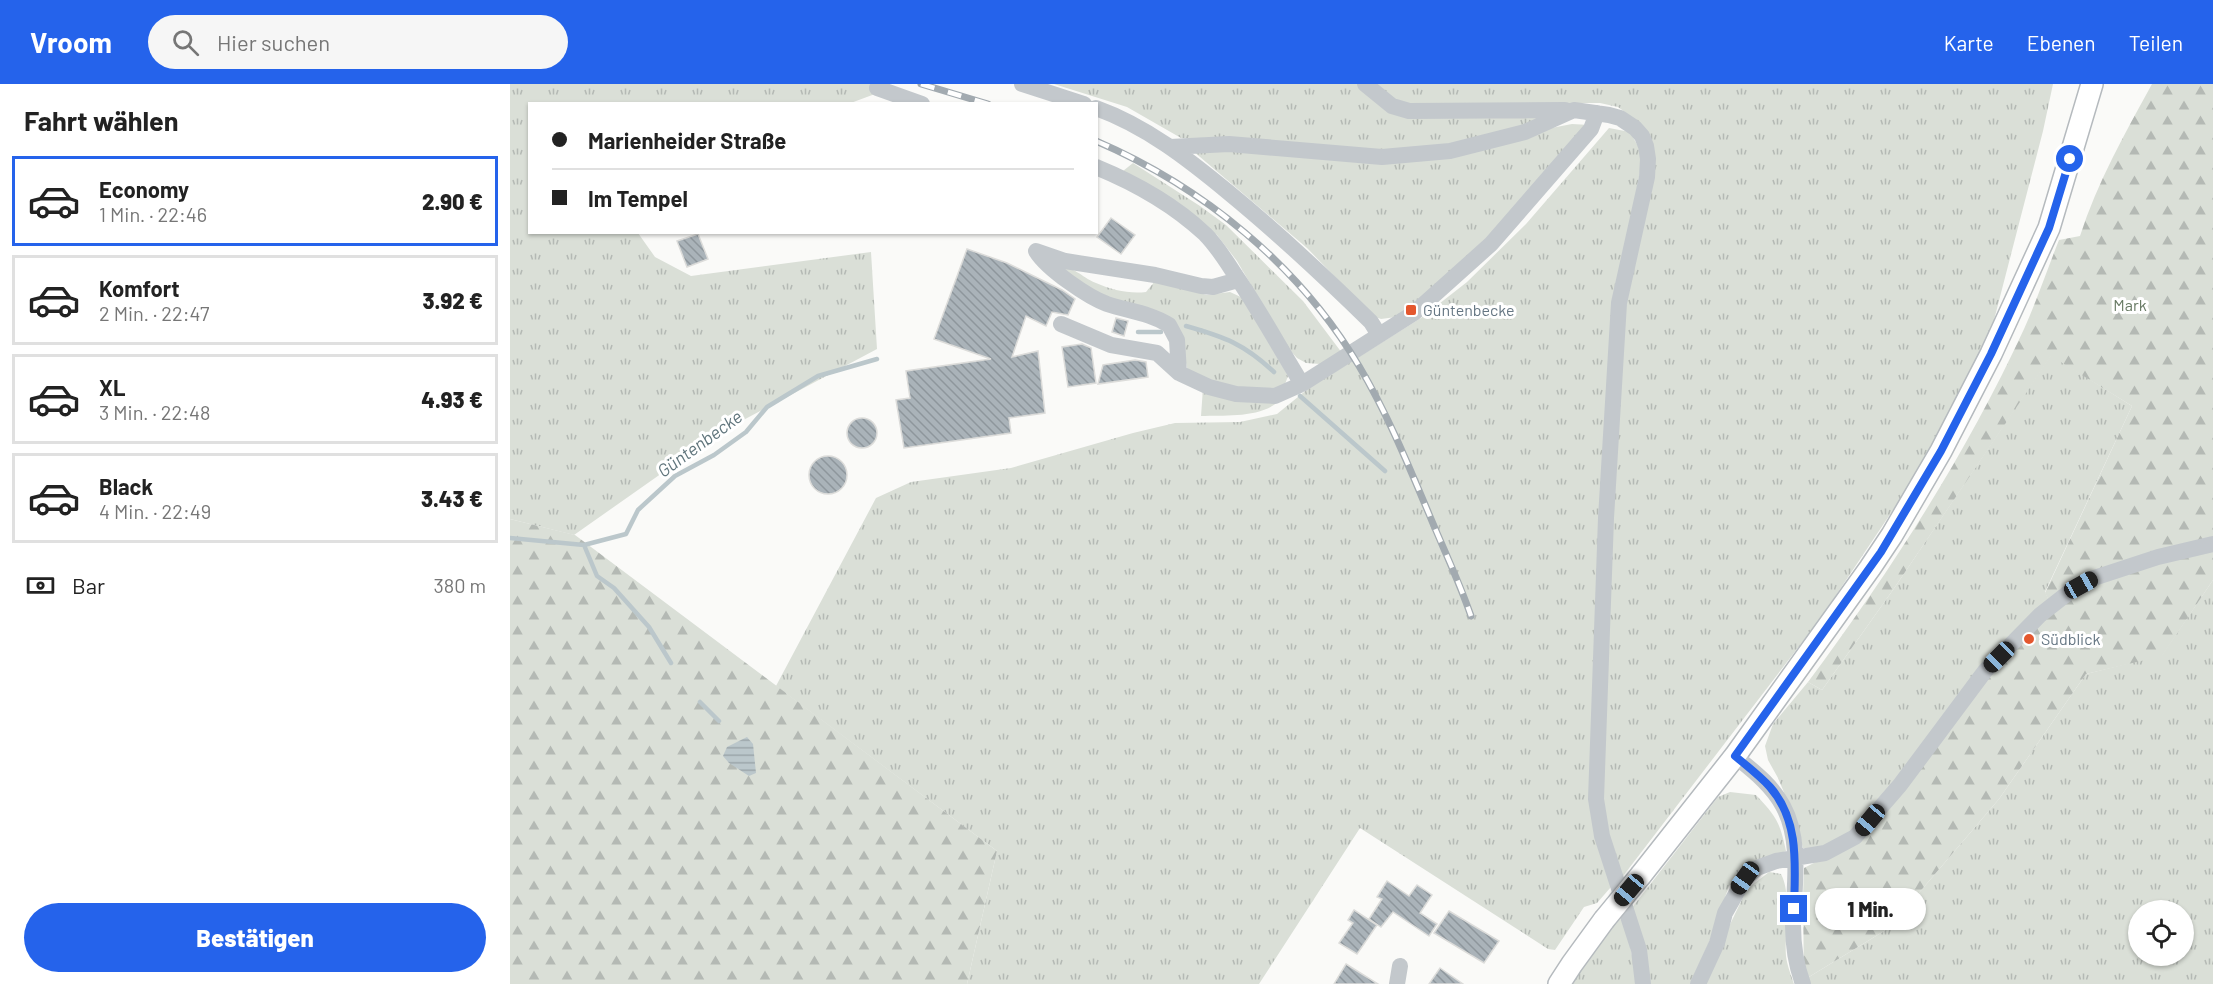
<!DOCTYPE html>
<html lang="de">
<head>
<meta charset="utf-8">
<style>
	:root { --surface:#fff; --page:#f6f6f6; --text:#222; --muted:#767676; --line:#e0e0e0; --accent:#2563eb }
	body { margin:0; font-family:Barlow,sans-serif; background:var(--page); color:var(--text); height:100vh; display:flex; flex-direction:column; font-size:22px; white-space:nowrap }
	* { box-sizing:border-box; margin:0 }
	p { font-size:20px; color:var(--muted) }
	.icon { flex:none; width:33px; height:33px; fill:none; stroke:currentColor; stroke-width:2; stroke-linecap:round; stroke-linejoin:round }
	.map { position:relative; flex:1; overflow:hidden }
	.details { display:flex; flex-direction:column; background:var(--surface); width:510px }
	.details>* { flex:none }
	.banner { position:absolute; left:18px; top:18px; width:570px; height:132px; border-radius:0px; box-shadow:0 2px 4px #0004; display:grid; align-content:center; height:132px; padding:0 24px; background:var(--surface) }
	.buttons { position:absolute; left:1618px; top:816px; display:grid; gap:12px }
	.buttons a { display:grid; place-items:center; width:66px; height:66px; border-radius:50%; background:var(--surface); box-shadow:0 2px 4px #0004; font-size:30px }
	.end { position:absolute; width:27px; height:27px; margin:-14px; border:8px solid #2563eb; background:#fff; box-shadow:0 0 0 3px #fff }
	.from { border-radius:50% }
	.bubble { position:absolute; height:42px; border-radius:21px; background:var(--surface); box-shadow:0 2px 4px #0004; font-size:20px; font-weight:800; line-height:42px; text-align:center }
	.car { position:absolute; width:18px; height:36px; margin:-18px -9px; border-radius:8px; box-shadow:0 0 4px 2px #0007; background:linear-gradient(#222 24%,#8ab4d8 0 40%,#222 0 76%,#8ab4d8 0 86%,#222 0) }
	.banner b { display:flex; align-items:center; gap:21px; height:57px; font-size:22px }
	.banner b+b { border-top:2px solid var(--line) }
	.banner i { width:15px; height:15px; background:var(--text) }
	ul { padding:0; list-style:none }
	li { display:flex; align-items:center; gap:18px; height:90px; margin:0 12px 9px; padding:0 12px; border:3px solid var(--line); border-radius:0px }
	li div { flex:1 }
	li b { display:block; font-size:22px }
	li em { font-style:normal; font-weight:800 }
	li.current { border-color:var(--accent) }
	li>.icon { width:54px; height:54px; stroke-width:1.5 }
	h2 { padding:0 24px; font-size:27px; line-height:72px }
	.pay { display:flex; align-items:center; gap:15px; height:66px; padding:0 24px; font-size:22px }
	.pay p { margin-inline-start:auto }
	.primary-button { display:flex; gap:12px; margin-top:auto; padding:12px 24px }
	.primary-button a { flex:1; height:69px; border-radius:36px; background:var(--accent); color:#fff; font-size:24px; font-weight:800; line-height:69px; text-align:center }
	header { display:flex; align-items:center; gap:36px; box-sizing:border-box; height:84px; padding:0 30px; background:var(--accent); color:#fff }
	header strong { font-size:28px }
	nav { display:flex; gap:33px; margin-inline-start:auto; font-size:21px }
	.search { width:420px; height:54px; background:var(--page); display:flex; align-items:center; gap:15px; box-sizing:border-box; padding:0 21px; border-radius:33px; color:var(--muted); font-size:22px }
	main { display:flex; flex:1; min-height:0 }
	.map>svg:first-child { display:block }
	.grass { fill:url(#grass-tufts); fill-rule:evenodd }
	.forest { fill:url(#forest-firs) }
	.water { fill:url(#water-rules) }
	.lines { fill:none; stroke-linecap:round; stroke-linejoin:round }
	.stream { stroke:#bbc7cb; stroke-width:4.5 }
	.building { fill:url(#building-back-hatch); stroke:#dcdcda; stroke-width:1.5 }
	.major-casing { stroke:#b5babe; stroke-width:24 }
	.minor { stroke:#c3c8cc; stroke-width:16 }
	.major { stroke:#fff; stroke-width:21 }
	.rail-casing { stroke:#a2aab0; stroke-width:7 }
	.rail { stroke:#fff; stroke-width:4.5; stroke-dasharray:14; stroke-linecap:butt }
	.major-bridge-casing { stroke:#b5babe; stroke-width:24; stroke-linecap:butt }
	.major-bridge { stroke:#fff; stroke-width:21 }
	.route { stroke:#2563eb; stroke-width:8 }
	.poi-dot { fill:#e4572e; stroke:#fff; stroke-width:2 }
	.labels { text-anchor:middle; stroke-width:6; stroke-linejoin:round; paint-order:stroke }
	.park-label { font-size:16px; fill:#687a64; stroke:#fff }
	.poi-label { font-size:16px; fill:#657683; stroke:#fff; text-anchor:start }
	.water-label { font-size:18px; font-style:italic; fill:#60757c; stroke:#fff }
</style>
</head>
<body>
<header>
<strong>Vroom</strong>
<div class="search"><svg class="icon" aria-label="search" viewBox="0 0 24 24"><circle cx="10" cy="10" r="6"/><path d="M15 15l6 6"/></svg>Hier suchen</div>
<nav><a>Karte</a><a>Ebenen</a><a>Teilen</a></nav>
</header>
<main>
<section class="details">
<h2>Fahrt wählen</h2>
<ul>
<li class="current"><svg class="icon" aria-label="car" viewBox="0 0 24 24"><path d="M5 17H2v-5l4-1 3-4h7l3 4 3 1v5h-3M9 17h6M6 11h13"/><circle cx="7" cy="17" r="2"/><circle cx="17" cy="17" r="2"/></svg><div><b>Economy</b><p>1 Min. · 22:46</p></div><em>2.90 €</em></li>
<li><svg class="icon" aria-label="car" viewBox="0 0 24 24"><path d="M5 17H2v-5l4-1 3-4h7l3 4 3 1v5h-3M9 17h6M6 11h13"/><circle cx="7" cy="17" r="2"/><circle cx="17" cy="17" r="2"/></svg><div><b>Komfort</b><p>2 Min. · 22:47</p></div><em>3.92 €</em></li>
<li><svg class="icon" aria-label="car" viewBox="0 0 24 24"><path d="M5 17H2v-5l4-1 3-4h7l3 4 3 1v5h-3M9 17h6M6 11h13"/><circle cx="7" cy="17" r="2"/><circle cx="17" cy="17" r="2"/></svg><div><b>XL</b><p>3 Min. · 22:48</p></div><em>4.93 €</em></li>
<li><svg class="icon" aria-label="car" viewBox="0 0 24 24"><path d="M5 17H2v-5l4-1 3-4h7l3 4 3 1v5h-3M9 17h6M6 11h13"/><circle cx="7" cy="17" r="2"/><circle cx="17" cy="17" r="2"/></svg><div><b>Black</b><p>4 Min. · 22:49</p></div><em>3.43 €</em></li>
</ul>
<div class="pay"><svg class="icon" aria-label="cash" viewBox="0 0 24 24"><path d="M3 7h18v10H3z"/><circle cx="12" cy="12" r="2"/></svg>Bar<p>380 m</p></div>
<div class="primary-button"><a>Bestätigen</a></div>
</section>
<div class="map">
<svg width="1703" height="900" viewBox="0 0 1703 900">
	<defs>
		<pattern id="grass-tufts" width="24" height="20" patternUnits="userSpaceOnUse" patternTransform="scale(1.5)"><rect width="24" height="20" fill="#dadfd7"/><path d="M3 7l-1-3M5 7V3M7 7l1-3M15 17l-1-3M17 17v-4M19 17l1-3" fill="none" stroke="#b4b9b4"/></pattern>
		<pattern id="forest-firs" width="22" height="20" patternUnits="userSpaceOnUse" patternTransform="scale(1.5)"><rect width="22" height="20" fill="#dadfd7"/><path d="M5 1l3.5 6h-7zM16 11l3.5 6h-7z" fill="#b4b9b4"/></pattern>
		<pattern id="water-rules" width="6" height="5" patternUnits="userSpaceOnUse" patternTransform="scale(1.5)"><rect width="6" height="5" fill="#bbc7cb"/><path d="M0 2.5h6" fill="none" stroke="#9ca6aa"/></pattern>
		<pattern id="building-back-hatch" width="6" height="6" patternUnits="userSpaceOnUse" patternTransform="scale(1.5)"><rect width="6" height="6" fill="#aab3b9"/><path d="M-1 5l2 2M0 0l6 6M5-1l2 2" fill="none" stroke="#8e969c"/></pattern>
	</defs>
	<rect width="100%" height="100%" fill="#fafaf8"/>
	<path class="grass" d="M0,0h360l5,10 -27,10h-318v128l108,1 17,24 36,19 180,-24 6,97 -158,84 -145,102 -64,-16z
		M544,0h306l31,25 161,8 -102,29 -67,7 -202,-15 -54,-31z
		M862,0h681l-10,47 -49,189 -33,78 -56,94 -85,127 -200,261 -19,-80 21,-495 23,-105 -8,-79 -19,-14 -18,-4h-206z
		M1062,40l18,1 -77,88 -60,59 -57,45 -15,2 -8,-3 -66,-68 -114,-97 36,-3 154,12z
		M1099,44l21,4 13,23 -27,146 -24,496 19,90 -14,16 -13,4 -29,43 -7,-1 -188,-121 -101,156h-292l30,-133 -221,-165 100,-188 35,-16 100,-14 122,-35 42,-10 65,-1 37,-8 32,-26 112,-70 46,-36 59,-58z
		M623,79l67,43 26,19 77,76 39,52 -22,11 -14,-1 -9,-5 -9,-10 -51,-87 -20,-26 -94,-64z
		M547,183c20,0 22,9 39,16 16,7 33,11 50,9l9,-11 52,14 23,-3 13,6 45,78 -4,11c-33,12 -65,-4 -96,-15l-7,-32 -75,-42z
		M1541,271l81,51 -87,186 6,12 -198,231 -29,15 -21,-2 -7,-27 -18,-43 -10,-18 -3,-14 8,-22 35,-42 14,8 73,-103z
		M693,304l75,14c-19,16 -53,13 -77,14z
		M1703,496v404h-405l-4,-4 85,-52 110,-129 87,-125 76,-19zM1629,826h45v46h-45z
		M1220,708l26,3c20,21 24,27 30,56l-36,15 -21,20 -19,54 -20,44h-42l-17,-75 87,-112z
		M1259,788l12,2c11,21 3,58 5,82 1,9 5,19 8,28h-88l16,-43 25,-52z
		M1114,834l14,66h-69l47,-63z"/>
	<path class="forest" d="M1642,0h61v496l-51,76 -76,18 -87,125 -110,129 -85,52 -1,-83 1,-29 53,-27 131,-166 63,-71 -6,-11 87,-187 -81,-50 -156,231 -73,103 -14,-8c82,-110 158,-227 216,-353 13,-29 23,-59 35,-89l21,-4c17,-53 45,-103 72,-152z
		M0,435l65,16 422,316 -30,133h-457z"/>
	<path class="water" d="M237,653l6,7 3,29 -7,3 -20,-13 -6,-7 4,-9z"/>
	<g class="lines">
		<path class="stream" d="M676,242c39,11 58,18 88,46
			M628,248h23
			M790,312l85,75
			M0,454l74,7 42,-11 12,-24 37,-34 39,-21 32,-23 21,-25 51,-31 59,-17
			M74,461l13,31 17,12 35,39 22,36
			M190,618l19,19"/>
	</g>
	<path class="building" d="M601,134l24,17 -14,19 -24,-17z
		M188,150l10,25 -21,8 -10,-26z
		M457,165l40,14 55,27 13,9 -7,16 -16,-3 -6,14 -20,-10 -14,41 26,-6 7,62 -36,5 2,15 -107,15 -8,-48 14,-2 -4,-27 85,-12 -57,-20z
		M606,234l12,3 -4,15 -12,-4z
		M572,260l9,4 5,35 -28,4 -6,-40z
		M625,276l11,2 2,15 -50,7 5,-19z
		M337 349a15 15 0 1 1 30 0a15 15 0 1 1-30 0Z
		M299 391a19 19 0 1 1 38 0a19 19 0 1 1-38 0Z
		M877,797l22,15 8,-11 15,10 -12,18 17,11 -8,12 -36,-24 -12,15 -12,-8 13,-20 -5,-2z
		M844,826l23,15 -20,29 -18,-11 14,-20 -5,-3z
		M939,827l50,30 -15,22 -50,-30z
		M836,880l32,20h-44z
		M930,884l23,16h-34z"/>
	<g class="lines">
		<g class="major-casing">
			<path id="major" d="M1131,791l94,-119 135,-188 22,-33 49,-84 50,-97 58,-126 43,-144
				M1049,900l13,-20 32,-44"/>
		</g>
		<path class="minor" d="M512,0l62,20
			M855,0l27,22 17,5 156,-1
			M367,4l45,16
			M586,24c50,18 92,51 132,84 50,41 97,85 143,130l8,13
			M660,63l59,-3 153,13 68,-6 75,-19 49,-22 35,5 11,3 15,10 7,8 4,10 2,13 -1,18 -28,126 -13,215 -10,281 6,37 37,114 4,34
			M586,83c39,16 78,38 109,67 14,14 24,32 35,48 22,33 41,68 62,102
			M551,240l50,21 46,8 22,20 30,14 27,7 39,2 27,-12 112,-71 77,-69 100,-115 6,-16
			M669,289l-2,-33 -8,-15c-19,-12 -41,-14 -62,-21 -19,-7 -60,-35 -71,-53l29,10 90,14 46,11 12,1 25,-7
			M1225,672c17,14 37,29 48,50 19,35 11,80 10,119 0,20 3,40 10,59
			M887,900l3,-18
			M1188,900l19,-41 8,-30 20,-35 12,-10 19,-7 49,-8 30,-16 45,-52 85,-114 55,-56 28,-22 26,-15 64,-21 55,-13"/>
		<use href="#major" class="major"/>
		<g class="rail-casing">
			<path id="rail" d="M411,0l67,20
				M586,57c107,46 203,124 263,225 28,47 49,98 70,148 14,34 30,67 42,102"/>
		</g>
		<use href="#rail" class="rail"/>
		<g class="major-bridge-casing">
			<path id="major-bridge" d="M1094,836l37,-45"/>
		</g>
		<use href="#major-bridge" class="major-bridge"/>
	</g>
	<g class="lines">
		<path class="route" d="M1284,825c1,-42 6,-88 -24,-122 -10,-11 -23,-21 -35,-31l146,-204 60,-101 50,-97 58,-126 21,-69"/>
	</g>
	<g class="poi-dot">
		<rect x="895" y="220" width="12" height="12" rx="3"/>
		<circle cx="1519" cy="555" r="6"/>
	</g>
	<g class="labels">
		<g class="park-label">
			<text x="1620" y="227">Mark</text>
		</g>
		<g class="poi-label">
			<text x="913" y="232">Güntenbecke</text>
			<text x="1531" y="561">Südblick</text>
		</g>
		<g class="water-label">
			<text transform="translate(190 360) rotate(-36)" y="6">Güntenbecke</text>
		</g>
	</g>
</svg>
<div class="buttons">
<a><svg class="icon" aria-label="locate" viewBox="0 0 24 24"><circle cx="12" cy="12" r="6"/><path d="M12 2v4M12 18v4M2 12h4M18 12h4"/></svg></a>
</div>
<i class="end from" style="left:1560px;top:75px"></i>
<i class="end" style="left:1284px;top:825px"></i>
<div class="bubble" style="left:1305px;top:804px;width:111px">1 Min.</div>
<i class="car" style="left:1571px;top:501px;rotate:61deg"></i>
<i class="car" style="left:1489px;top:573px;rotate:225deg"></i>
<i class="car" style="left:1360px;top:736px;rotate:220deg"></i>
<i class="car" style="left:1235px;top:794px;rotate:215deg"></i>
<i class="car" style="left:1119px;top:806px;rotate:220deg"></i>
<div class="banner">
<b><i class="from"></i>Marienheider Straße</b>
<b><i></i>Im Tempel</b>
</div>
</div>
</main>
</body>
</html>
